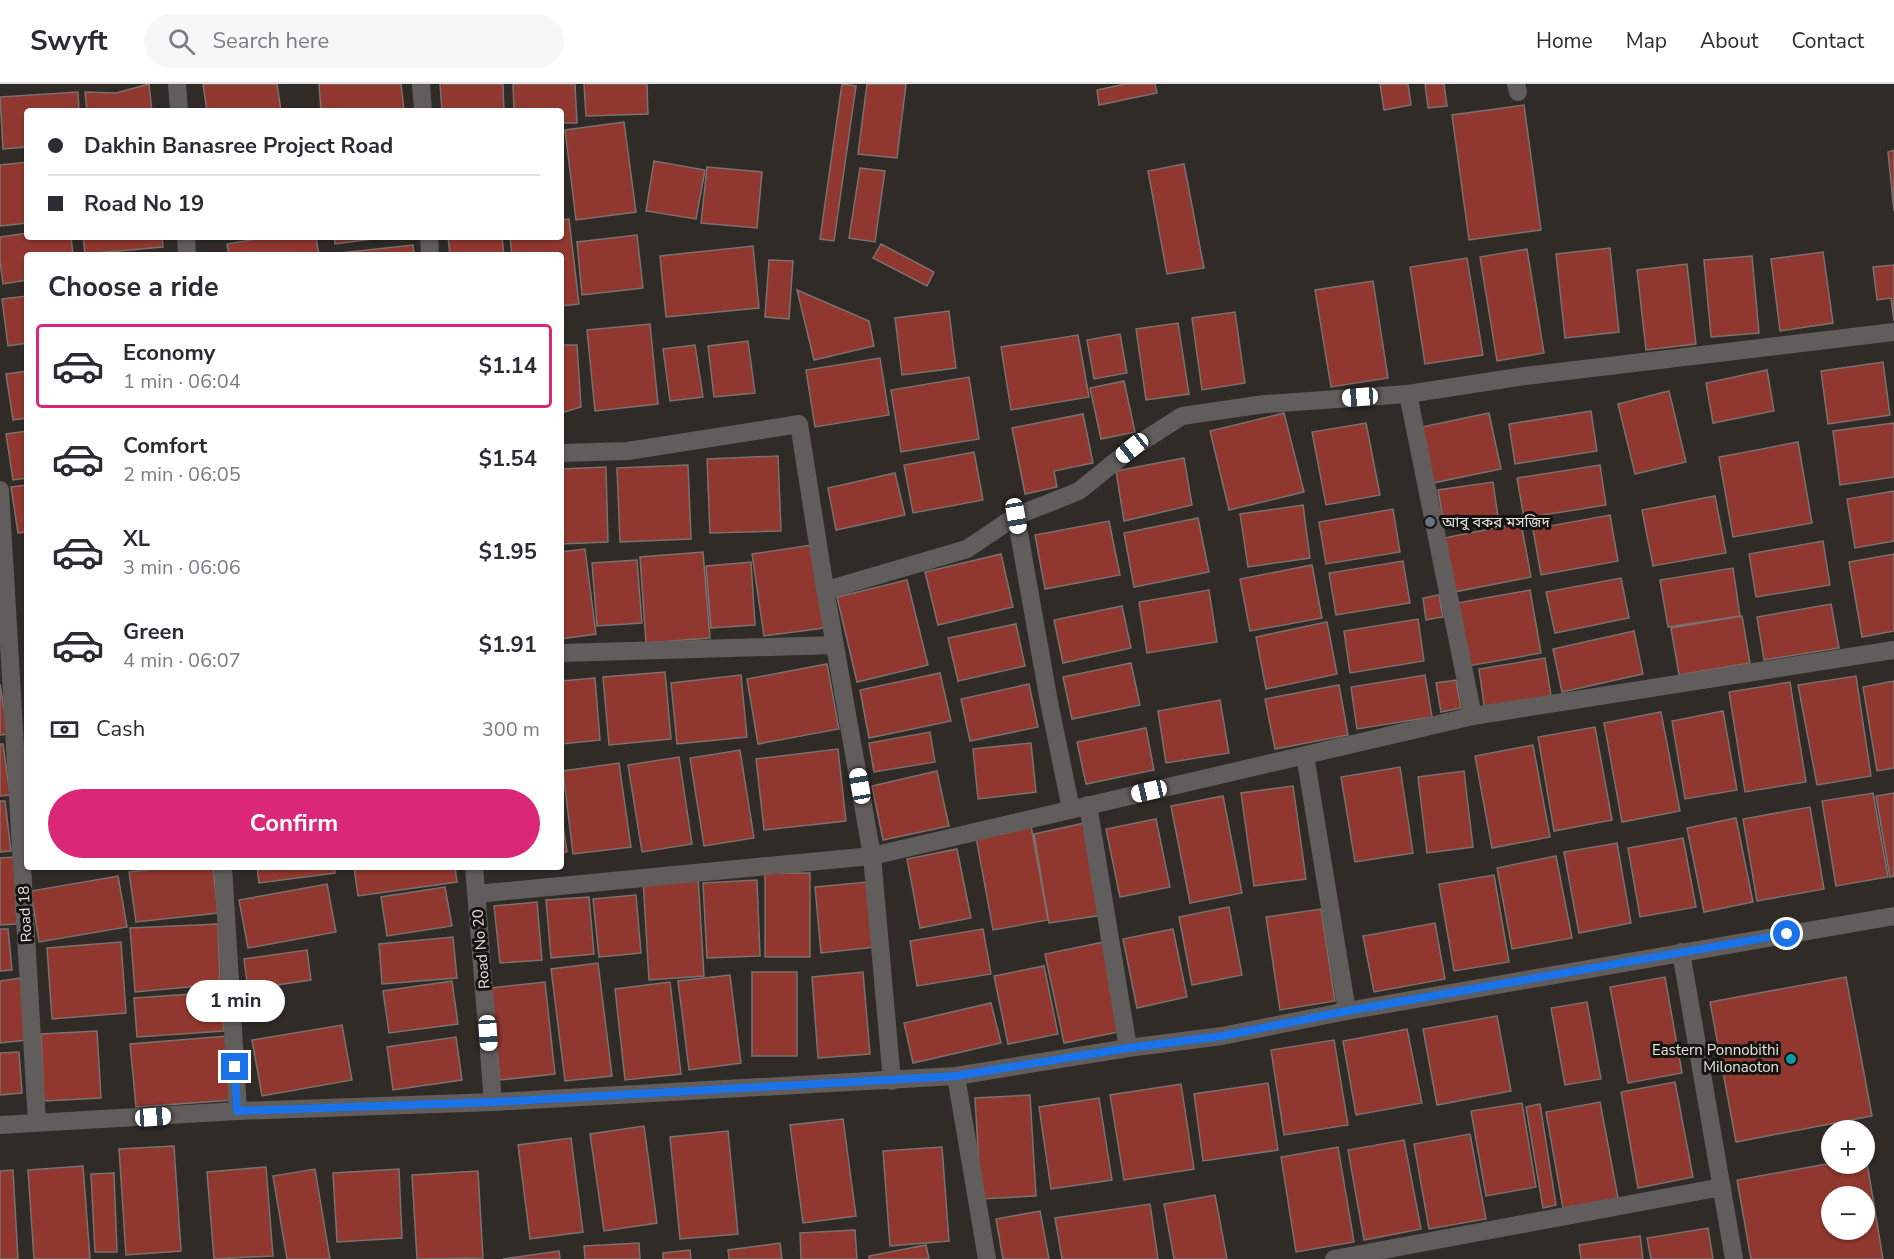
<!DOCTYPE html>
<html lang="en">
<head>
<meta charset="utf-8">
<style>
	:root { --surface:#fff; --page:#f7f7f7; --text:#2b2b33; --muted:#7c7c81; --line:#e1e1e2; --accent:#db2777 }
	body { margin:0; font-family:"Nunito Sans","Noto Sans Bengali",sans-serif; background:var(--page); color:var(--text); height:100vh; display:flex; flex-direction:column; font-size:22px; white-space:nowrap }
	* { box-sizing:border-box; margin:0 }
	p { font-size:20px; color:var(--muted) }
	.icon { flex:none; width:33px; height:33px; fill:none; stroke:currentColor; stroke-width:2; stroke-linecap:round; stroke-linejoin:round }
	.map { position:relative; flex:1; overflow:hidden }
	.drawer { position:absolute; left:24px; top:168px; width:540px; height:618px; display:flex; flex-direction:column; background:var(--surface); border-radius:6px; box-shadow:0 2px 4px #0004 }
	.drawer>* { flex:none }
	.guide { position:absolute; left:24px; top:24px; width:540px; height:132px; border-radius:6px; box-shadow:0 2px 4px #0004; display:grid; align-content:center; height:132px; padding:0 24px; background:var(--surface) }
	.fabs { position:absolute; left:1821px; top:1036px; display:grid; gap:12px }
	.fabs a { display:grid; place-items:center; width:54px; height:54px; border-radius:50%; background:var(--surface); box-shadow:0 2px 4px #0004; font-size:30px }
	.end { position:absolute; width:27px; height:27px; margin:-14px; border:8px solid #1a73e8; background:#fff; box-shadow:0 0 0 3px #fff }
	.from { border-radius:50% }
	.bubble { position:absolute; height:42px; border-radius:21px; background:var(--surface); box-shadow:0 2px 4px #0004; font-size:20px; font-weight:700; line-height:42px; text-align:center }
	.car { position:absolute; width:18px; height:36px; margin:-18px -9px; border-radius:8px; box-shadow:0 0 4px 2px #0007; background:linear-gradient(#fff 24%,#345 0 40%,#fff 0 76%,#345 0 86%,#fff 0) }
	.guide b { display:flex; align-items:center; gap:21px; height:57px; font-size:22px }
	.guide b+b { border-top:2px solid var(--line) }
	.guide i { width:15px; height:15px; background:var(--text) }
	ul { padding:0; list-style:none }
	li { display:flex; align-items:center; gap:18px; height:84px; margin:0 12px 9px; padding:0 12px; border:3px solid transparent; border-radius:6px }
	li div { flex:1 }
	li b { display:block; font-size:22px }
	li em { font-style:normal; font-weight:700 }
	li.selected { border-color:var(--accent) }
	li>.icon { width:54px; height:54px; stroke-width:1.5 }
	h2 { padding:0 24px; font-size:27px; line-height:72px }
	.pay { display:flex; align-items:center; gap:15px; height:66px; padding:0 24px; font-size:22px }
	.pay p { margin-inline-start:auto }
	.primary-button { display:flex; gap:12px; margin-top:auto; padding:12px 24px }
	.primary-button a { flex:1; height:69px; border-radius:36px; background:var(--accent); color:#fff; font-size:24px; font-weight:700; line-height:69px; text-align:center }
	header { display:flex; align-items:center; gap:36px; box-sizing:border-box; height:84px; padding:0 30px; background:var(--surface); border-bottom:2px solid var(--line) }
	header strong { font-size:28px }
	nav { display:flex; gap:33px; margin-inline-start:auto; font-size:21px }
	.search { width:420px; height:54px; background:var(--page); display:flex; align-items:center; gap:15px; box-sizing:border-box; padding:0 21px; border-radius:33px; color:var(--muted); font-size:22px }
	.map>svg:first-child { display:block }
	.building { fill:#90382f; stroke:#7a716f; stroke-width:1.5; fill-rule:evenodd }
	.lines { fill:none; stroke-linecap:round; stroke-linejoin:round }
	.minor { stroke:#615d5c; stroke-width:18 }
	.route { stroke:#1a73e8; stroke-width:8 }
	.worship-dot { fill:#6b7280; stroke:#161411; stroke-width:2 }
	.culture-dot { fill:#0f9aa8; stroke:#161411; stroke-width:2 }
	.labels { text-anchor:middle; stroke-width:6; stroke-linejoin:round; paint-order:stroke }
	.poi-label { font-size:15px; fill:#e6e2de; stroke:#161411; text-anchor:start }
	.street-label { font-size:15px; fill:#e6e2de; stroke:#161411 }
</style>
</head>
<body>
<header>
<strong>Swyft</strong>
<div class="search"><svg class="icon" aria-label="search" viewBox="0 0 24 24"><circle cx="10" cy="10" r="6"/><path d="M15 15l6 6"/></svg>Search here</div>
<nav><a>Home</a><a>Map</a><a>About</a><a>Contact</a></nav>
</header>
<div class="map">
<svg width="1894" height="1175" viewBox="0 0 1894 1175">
	<rect width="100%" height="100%" fill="#302b26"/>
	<path class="building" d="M149,0l3,27h-65l-2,-19 31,1z
		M203,0h74l4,27h-74z
		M319,0h82l3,26 -83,1z
		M440,0h63l1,27h-62z
		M513,0h62l2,39h-16v-12h-47z
		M584,0h63l1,30 -62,2z
		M842,0l14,2 -22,155 -14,-2z
		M867,0h39l-9,74 -39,-4z
		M1125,0h30l2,9 -58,12 -2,-15z
		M1380,0h28l3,21 -27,5z
		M1425,0h19l3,22 -19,2z
		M78,8l1,19h-52v36l-24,2 -3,-52z
		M1524,21l17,125 -72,10 -17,-125z
		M624,38l12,90 -60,8 -11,-90z
		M1894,66v61l-6,-59z
		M654,77l51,9 -9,49 -50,-8z
		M27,78v61l-27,3v-61z
		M1184,80l20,104 -37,6 -19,-103z
		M707,83l55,5 -5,56 -56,-5z
		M860,84l25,3 -10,71 -26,-4z
		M569,135l10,85 -18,2v-51h-49l-2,-18h51v-17z
		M27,149v4h44l2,18h-46v25l-24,4 -3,-23v-24z
		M637,151l6,53 -61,7 -5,-53z
		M83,153h79l1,10 -78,7z
		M267,153h49l3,18h-90l-2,-11z
		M334,153h54l-53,7z
		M448,153h54l2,18h-54z
		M881,160l53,28 -7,14 -54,-28z
		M413,161l1,10h-83v-1z
		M753,162l6,62 -93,9 -6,-61z
		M1610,164l9,84 -54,6 -9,-84z
		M1527,165l17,104 -47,8 -17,-104z
		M1823,168l10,71 -53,8 -9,-72z
		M1752,172l7,77 -48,4 -7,-77z
		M1467,174l16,97 -58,9 -15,-97z
		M769,176l24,1 -4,58 -24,-2z
		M1687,180l9,80 -50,6 -9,-80z
		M1894,181v56l-3,-23 -14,2 -4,-33z
		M1373,197l15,97 -57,9 -16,-97z
		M797,206l72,31 5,25 -60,14z
		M27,212v47l-19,3 -6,-47z
		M949,227l7,57 -54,7 -7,-57z
		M1235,228l10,71 -43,7 -10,-72z
		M1178,239l11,71 -43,6 -10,-71z
		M650,240l8,80 -63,7 -8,-81z
		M1120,250l7,39 -33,6 -7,-39z
		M1078,251l11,62 -78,13 -10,-63z
		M748,257l7,52 -41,4 -6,-51z
		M561,261h16l4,62 -20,6z
		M695,261l8,52 -33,4 -7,-52z
		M880,274l9,57 -74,12 -9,-57z
		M1883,278l7,53 -62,9 -7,-53z
		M1767,286l7,41 -61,12 -7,-40z
		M27,287v47l-14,2 -7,-46z
		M969,293l10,62 -78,13 -10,-62z
		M1124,297l11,51 -34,7 -11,-51z
		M1669,307l17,71 -51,12 -17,-70z
		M1591,327l6,40 -82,13 -6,-40z
		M1284,329l20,79 -75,18 -19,-79z
		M1489,329l12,56 -73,15 -11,-56z
		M1083,330l10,49 -39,8 3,16 -32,7 -13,-66z
		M1366,339l14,72 -54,10 -14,-73z
		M1894,339v54l-54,8 -7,-54z
		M27,347v47l-14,2 -7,-46z
		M1798,358l14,81 -79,14 -14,-80z
		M974,368l9,48 -70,13 -9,-48z
		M778,372l3,75 -71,2 -3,-74z
		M1184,374l8,47 -68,16 -8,-50z
		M688,381l3,74 -71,3 -3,-74z
		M1600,381l6,40 -82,13 -7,-40z
		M606,383l2,75 -47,2v-75z
		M895,389l10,42 -69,15 -8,-42z
		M1493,398l5,35 -54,8 -6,-35z
		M27,401v47l-9,1 -7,-46z
		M1894,407v50l-39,7 -8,-49z
		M1715,412l11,57 -73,13 -11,-56z
		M1303,421l7,53 -62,9 -8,-53z
		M1393,425l7,43 -74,12 -7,-42z
		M1610,431l8,46 -77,14 -8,-46z
		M1198,434l11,54 -75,15 -10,-54z
		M1109,437l11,54 -75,14 -10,-54z
		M1521,439l10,54 -77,15 -10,-54z
		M1823,457l7,44 -74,12 -7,-43z
		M812,461l12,83 -60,8 -12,-82z
		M585,465l11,85 -35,5v-87z
		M703,468l7,86 -64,5 -6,-86z
		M1001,470l12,53 -75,18 -13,-53z
		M1894,470v77l-32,6 -13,-75z
		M637,476l5,63 -45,3 -5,-63z
		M1403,477l7,42 -74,12 -7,-42z
		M751,478l4,63 -44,3 -5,-62z
		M1312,481l10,53 -72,13 -10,-52z
		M1733,484l7,48 -72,11 -8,-47z
		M1621,494l8,40 -74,15 -9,-41z
		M907,496l21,85 -71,17 -20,-85z
		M1209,506l8,52 -70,11 -8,-51z
		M1530,506l11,63 -73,13 -11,-63z
		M1439,511l4,22 -17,3 -3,-22z
		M1831,520l8,44 -75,12 -7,-43z
		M1122,522l9,42 -68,15 -9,-43z
		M1742,532l8,47 -71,12 -8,-47z
		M1418,535l6,42 -74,12 -6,-42z
		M1327,538l10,52 -71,15 -10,-52z
		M1016,540l9,42 -67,15 -10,-43z
		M1634,547l9,43 -81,18 -9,-43z
		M1545,574l7,44 -67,10 -6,-43z
		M1131,579l9,42 -68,14 -9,-42z
		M827,580l12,65 -81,15 -11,-65z
		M665,588l6,67 -62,6 -6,-68z
		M940,589l11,48 -82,17 -9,-48z
		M741,591l6,62 -70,7 -6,-61z
		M1425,591l7,42 -75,12 -6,-42z
		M1856,592l15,100 -54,9 -19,-100z
		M595,594l5,62 -39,4v-63z
		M1456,596l5,28 -20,4 -5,-29z
		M1894,597v87l-17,3 -14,-84z
		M1790,598l16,100 -61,10 -16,-100z
		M0,600l8,50 -8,1z
		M1029,600l9,43 -68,14 -9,-42z
		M1339,601l9,50 -73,14 -10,-50z
		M1220,616l9,53 -63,10 -8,-52z
		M1723,627l14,79 -52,9 -13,-78z
		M1661,628l19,99 -58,11 -18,-99z
		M1595,643l17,93 -58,11 -16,-94z
		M1146,644l8,42 -68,14 -9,-42z
		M930,648l5,30 -61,10 -5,-29z
		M1031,659l5,49 -58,7 -5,-50z
		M0,660h3l7,51 -10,1z
		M1533,661l17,92 -58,11 -17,-92z
		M838,665l8,72 -82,9 -8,-71z
		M740,666l14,88 -50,8 -14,-88z
		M679,673l13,87 -50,8 -14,-87z
		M619,679l12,84 -58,7 -10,-83z
		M1400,683l13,86 -58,9 -14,-85z
		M937,687l12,55 -66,14 -11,-54z
		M1464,687l9,76 -46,6 -9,-76z
		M1293,702l13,93 -52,7 -13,-93z
		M1873,709l15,84 -52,9 -14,-85z
		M1894,709v83l-4,1 -14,-81z
		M1223,712l19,97 -52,10 -19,-97z
		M0,717h5l6,50 -11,1z
		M1810,723l14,82 -67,12 -14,-82z
		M561,728l6,40 -6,1z
		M1736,734l17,84 -49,10 -17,-84z
		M1156,735l14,68 -50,10 -14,-68z
		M1089,738l14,93 -54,8 -15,-89z
		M1031,742l17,94 -55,10 -17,-93z
		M1683,754l13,69 -56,10 -12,-69z
		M1617,759l14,80 -52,10 -15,-81z
		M957,765l14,69 -51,10 -13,-69z
		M1556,772l16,82 -60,11 -15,-81z
		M14,773l3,67 -17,1v-67z
		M172,783h41l5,46 -82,9 -7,-50z
		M257,783h77l1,6 -76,10z
		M354,783h101l2,15 -99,14z
		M765,789h45v84h-45z
		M1494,791l15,87 -55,9 -15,-87z
		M118,792l9,51 -88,15 -8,-51z
		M698,792l6,100 -55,4 -6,-101z
		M757,796l3,76 -53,2 -4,-75z
		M868,798l7,65 -54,6 -6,-66z
		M327,800l9,48 -88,16 -9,-48z
		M445,803l7,39 -65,10 -6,-39z
		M636,811l5,58 -42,4 -6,-58z
		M589,813l5,57 -43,4 -5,-58z
		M537,818l5,58 -42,3 -6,-57z
		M1229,823l13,68 -50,10 -13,-68z
		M1321,825l14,92 -55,9 -14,-93z
		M1435,839l10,56 -71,13 -11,-56z
		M218,840l2,60 -85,8 -5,-64z
		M0,845h8l4,41 -12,1z
		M983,845l8,45 -74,12 -7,-45z
		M1173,845l14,68 -50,11 -14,-69z
		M453,853l4,41 -75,6 -3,-40z
		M121,858l5,71 -74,6 -5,-71z
		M1104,858l19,89 -59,12 -19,-89z
		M307,866l4,30 -63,9 -4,-30z
		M598,879l14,113 -47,5 -14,-112z
		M1044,882l14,68 -50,10 -14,-68z
		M752,888h45v84h-45z
		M863,888l7,82 -52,4 -6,-81z
		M730,891l11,88 -52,7 -11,-89z
		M1665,893l17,96 -54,10 -18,-96z
		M1846,893l26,139 -136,26 -26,-140z
		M20,894l7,62 -27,3v-62z
		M452,897l6,43 -69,9 -6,-42z
		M545,898l10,92 -55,6 -10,-92z
		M670,898l11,92 -56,6 -10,-91z
		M221,908l3,39 -87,6 -3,-39z
		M1587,918l14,77 -36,6 -14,-77z
		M991,919l10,40 -88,20 -9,-40z
		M1497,932l14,75 -74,14 -14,-76z
		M342,941l10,55 -90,16 -10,-56z
		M1407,945l15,74 -66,12 -13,-74z
		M97,947l4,67 -57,3 -3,-67z
		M228,952l5,64 -97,7 -6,-63z
		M456,953l6,43 -69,10 -6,-43z
		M1334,956l14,85 -64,10 -13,-85z
		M19,968l3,41 -22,2v-42z
		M1675,998l18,95 -55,11 -17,-96z
		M1268,999l10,67 -75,11 -9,-67z
		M1181,1000l13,85 -70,11 -14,-85z
		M1030,1011l6,101 -55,3 -6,-101z
		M1099,1014l13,82 -61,9 -12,-82z
		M1600,1018l18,96 -55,10 -17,-96z
		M1522,1019l14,84 -50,9 -15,-85z
		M1540,1020l16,101 -13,3 -17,-101z
		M843,1035l13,97 -53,7 -13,-98z
		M644,1042l13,97 -53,8 -14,-97z
		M728,1047l10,103 -58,5 -10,-102z
		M1470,1050l16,85 -57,10 -15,-85z
		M571,1054l12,94 -53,7 -12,-94z
		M1404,1056l17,89 -57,11 -16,-90z
		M174,1062l7,105 -55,4 -7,-106z
		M942,1063l7,94 -59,5 -7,-95z
		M1338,1063l16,95 -58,10 -15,-95z
		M1864,1073h2l17,102h-132l-14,-79 95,-17 32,1zM1832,1113h32v33h-32z
		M83,1082l7,93h-56l-6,-89z
		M266,1083l7,89 -59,3 -7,-87z
		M315,1085l15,90h-43l-14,-83z
		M399,1085l3,69 -65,4 -4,-69z
		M13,1086l5,89h-18v-88z
		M478,1087l5,87 -66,1 -5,-84z
		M114,1089l3,79h-22l-4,-78z
		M1215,1111l12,64h-53l-10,-55z
		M1150,1120l8,55h-96l-7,-41z
		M1040,1127l9,48h-46l-7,-40z
		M1708,1144l5,31h-62l-4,-21z
		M855,1146l2,29h-56l-1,-26z
		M1640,1152l3,23h-62l-2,-14z
		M639,1159l1,16h-55l-1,-13z
		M780,1159l2,16h-53l-1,-9z
		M926,1161l3,14h-60v-3z
		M690,1166l1,9h-28v-6z
		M559,1167l1,8h-57z"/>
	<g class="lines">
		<path class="minor" d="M177,0l2,27
			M421,0l2,27
			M1516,0l2,8
			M186,153l1,18
			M429,153l1,18
			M1408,310l65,322
			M561,369l67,-2 171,-27 26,165 47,267 20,225
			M0,406l37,633
			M825,505l9,-1 133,-39 49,-33
			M561,569l274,-8
			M1305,671l42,256
			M1088,721l40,243
			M1071,725l-22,-107 -33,-186 63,-25 53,-43 50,-32 83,-12 143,-10 117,-18 369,-44
			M223,783l15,244
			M474,783l19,235
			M476,810l396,-38 601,-140 421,-66
			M1681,868l53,307
			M956,992l31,183
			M0,1041l238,-14 255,-9 463,-26 172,-28 94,-12 125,-25 547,-95
			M1334,1175l388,-72"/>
	</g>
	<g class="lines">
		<path class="route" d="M235,983l2,44 256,-9 463,-26 172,-28 94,-12 125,-25 440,-77"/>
	</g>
	<circle class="worship-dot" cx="1430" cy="438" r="6"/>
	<circle class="culture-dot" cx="1791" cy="975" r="6"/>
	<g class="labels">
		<g class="poi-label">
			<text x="1442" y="443">আবু বকর মসজিদ</text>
			<text x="1779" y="971" text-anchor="end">Eastern Ponnobithi<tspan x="1779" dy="17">Milonaoton</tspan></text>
		</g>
		<g class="street-label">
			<text transform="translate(25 830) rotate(-93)" y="5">Road 18</text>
			<text transform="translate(481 865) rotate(-95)" y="5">Road No 20</text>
		</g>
	</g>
</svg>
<div class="fabs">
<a>+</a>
<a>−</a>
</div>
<i class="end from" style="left:1787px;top:850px"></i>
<i class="end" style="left:235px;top:983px"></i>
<div class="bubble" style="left:186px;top:896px;width:99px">1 min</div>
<i class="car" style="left:1360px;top:313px;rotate:266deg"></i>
<i class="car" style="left:1132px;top:364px;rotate:231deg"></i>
<i class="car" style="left:1016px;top:432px;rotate:170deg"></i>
<i class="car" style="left:860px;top:702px;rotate:350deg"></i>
<i class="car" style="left:1149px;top:707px;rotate:257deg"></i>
<i class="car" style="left:488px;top:949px;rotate:176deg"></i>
<i class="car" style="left:153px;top:1033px;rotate:86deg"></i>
<div class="guide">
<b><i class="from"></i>Dakhin Banasree Project Road</b>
<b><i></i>Road No 19</b>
</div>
<section class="drawer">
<h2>Choose a ride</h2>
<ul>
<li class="selected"><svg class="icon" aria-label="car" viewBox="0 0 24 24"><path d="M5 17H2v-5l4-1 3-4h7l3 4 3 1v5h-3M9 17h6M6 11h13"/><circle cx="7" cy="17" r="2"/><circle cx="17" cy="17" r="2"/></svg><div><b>Economy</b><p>1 min · 06:04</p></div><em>$1.14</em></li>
<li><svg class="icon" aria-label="car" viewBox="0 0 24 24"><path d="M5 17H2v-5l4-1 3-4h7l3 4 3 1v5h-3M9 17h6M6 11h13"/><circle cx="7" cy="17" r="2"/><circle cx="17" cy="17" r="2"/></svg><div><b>Comfort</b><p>2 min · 06:05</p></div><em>$1.54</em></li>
<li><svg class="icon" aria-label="car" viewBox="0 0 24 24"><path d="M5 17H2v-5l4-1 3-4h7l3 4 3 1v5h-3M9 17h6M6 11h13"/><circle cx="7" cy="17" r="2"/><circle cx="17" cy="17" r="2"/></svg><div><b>XL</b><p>3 min · 06:06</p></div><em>$1.95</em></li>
<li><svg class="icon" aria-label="car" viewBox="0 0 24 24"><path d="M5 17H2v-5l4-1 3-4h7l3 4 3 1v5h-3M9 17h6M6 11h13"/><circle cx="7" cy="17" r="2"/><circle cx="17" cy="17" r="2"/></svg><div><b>Green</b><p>4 min · 06:07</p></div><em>$1.91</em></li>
</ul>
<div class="pay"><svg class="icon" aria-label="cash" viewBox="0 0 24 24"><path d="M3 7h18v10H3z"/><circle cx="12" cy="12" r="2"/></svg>Cash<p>300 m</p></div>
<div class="primary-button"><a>Confirm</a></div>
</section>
</div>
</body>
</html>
